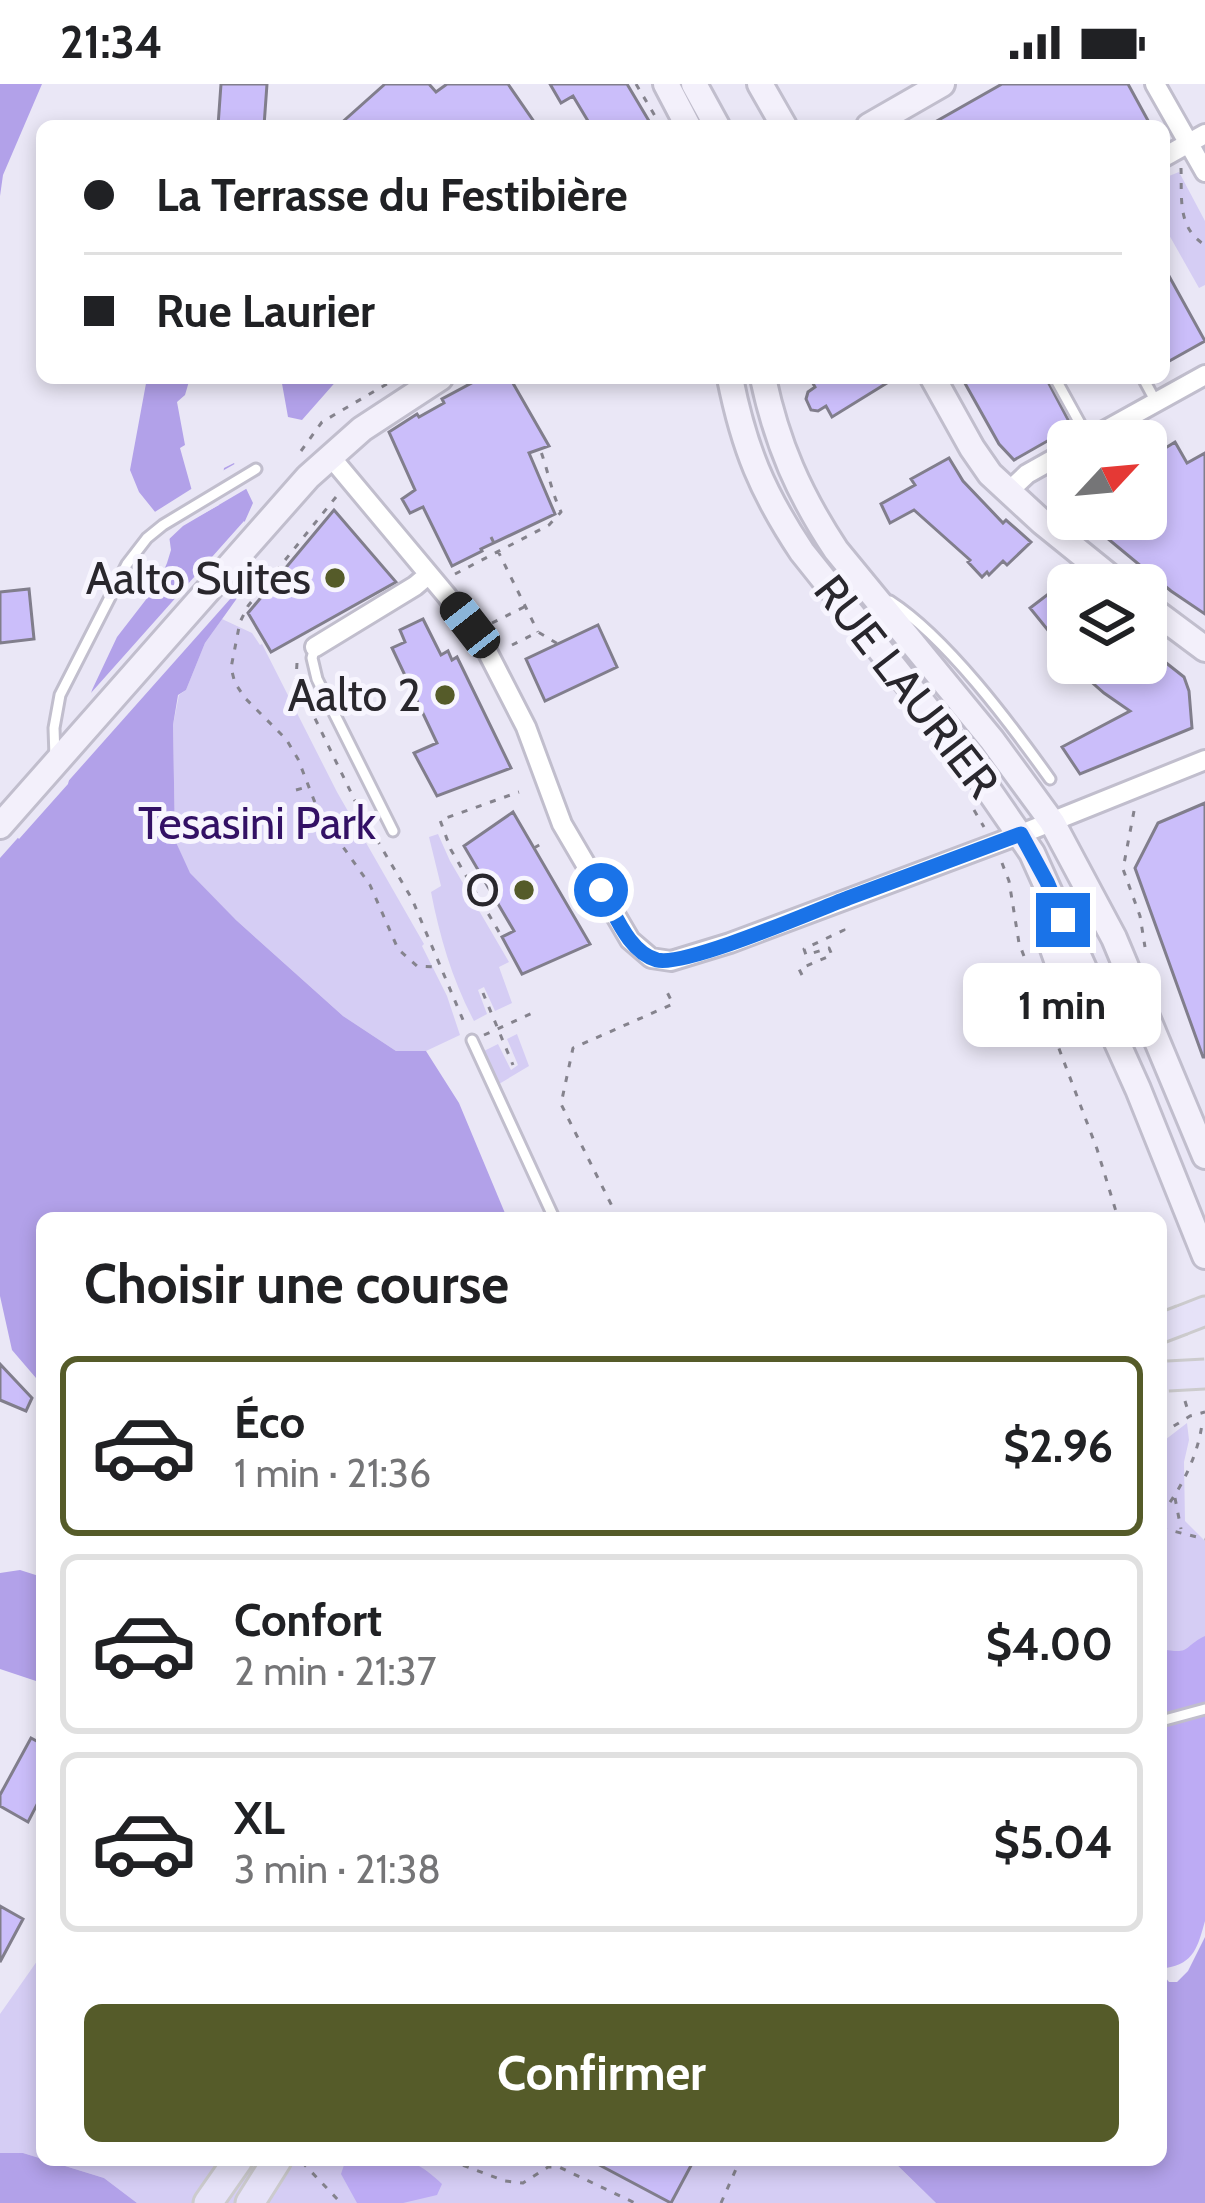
<!DOCTYPE html>
<html lang="fr">
<head>
<meta charset="utf-8">
<style>
	:root { --surface:#fff; --page:#f2f2f2; --text:#202124; --muted:#757577; --line:#e0e0e0; --accent:#555b29 }
	body { margin:0; font-family:Cabin,sans-serif; background:var(--page); color:var(--text); height:100vh; display:flex; flex-direction:column; font-size:45px; white-space:nowrap }
	* { box-sizing:border-box; margin:0 }
	p { font-size:39px; color:var(--muted) }
	.icon { flex:none; width:66px; height:66px; fill:none; stroke:currentColor; stroke-width:2; stroke-linecap:round; stroke-linejoin:round }
	.map { position:relative; flex:1; overflow:hidden }
	.details { position:absolute; left:36px; top:1128px; width:1131px; height:954px; display:flex; flex-direction:column; background:var(--surface); border-radius:18px; box-shadow:0 6px 18px #0003 }
	.details>* { flex:none }
	.top-card { position:absolute; left:36px; top:36px; width:1134px; height:264px; border-radius:18px; box-shadow:0 6px 18px #0003; display:grid; align-content:center; height:264px; padding:0 48px; background:var(--surface) }
	.needle { width:78px; rotate:64deg }
	.fabs { position:absolute; left:1047px; top:336px; display:grid; gap:24px }
	.fabs a { display:grid; place-items:center; width:120px; height:120px; border-radius:18px; background:var(--surface); box-shadow:0 6px 18px #0003; font-size:60px }
	.end { position:absolute; width:54px; height:54px; margin:-27px; border:15px solid #1a73e8; background:#fff; box-shadow:0 0 0 6px #fff }
	.from { border-radius:50% }
	.bubble { position:absolute; height:84px; border-radius:18px; background:var(--surface); box-shadow:0 6px 18px #0003; font-size:39px; font-weight:700; line-height:84px; text-align:center }
	.car { position:absolute; width:36px; height:72px; margin:-36px -18px; border-radius:15px; box-shadow:0 0 9px 3px #0007; background:linear-gradient(#222 24%,#8ab4d8 0 40%,#222 0 76%,#8ab4d8 0 86%,#222 0) }
	.top-card b { display:flex; align-items:center; gap:42px; height:114px; font-size:45px }
	.top-card b+b { border-top:3px solid var(--line) }
	.top-card i { width:30px; height:30px; background:var(--text) }
	ul { padding:0; list-style:none }
	li { display:flex; align-items:center; gap:36px; height:180px; margin:0 24px 18px; padding:0 24px; border:6px solid var(--line); border-radius:18px }
	li div { flex:1 }
	li b { display:block; font-size:45px }
	li em { font-style:normal; font-weight:700 }
	li.selected { border-color:var(--accent) }
	li>.icon { width:108px; height:108px; stroke-width:1.5 }
	h2 { padding:0 48px; font-size:54px; line-height:144px }
	.cta { display:flex; gap:24px; margin-top:auto; padding:24px 48px }
	.cta a { flex:1; height:138px; border-radius:18px; background:var(--accent); color:#fff; font-size:48px; font-weight:700; line-height:138px; text-align:center }
	.status { display:flex; justify-content:space-between; align-items:center; height:84px; padding:0 60px; background:var(--surface); direction:ltr }
	.status svg { height:33px; fill:currentColor }
	.map>svg:first-child { display:block }
	.green { fill:#d5cdf4 }
	.forest { fill:#bdabf4 }
	.water { fill:#b2a1e9 }
	.pier { fill:#eae7f6 }
	.building { fill:#cbbefa; stroke:#817e8c; stroke-width:3 }
	.lines { fill:none; stroke-linecap:round; stroke-linejoin:round }
	.lane-casing { stroke:#c1becd; stroke-width:15 }
	.street-casing { stroke:#c1becd; stroke-width:24 }
	.secondary-casing { stroke:#c1becd; stroke-width:30 }
	.primary-casing { stroke:#cccbcd; stroke-width:33 }
	.path { stroke:#85838d; stroke-width:3; stroke-dasharray:6 9; stroke-linecap:butt }
	.lane { stroke:#fff; stroke-width:9 }
	.street { stroke:#fff; stroke-width:18 }
	.secondary { stroke:#f3f0fb; stroke-width:24 }
	.primary { stroke:#e6e2f8; stroke-width:27 }
	.primary-bridge-casing { stroke:#cccbcd; stroke-width:33; stroke-linecap:butt }
	.primary-bridge { stroke:#e6e2f8; stroke-width:27 }
	.route { stroke:#1a73e8; stroke-width:15 }
	.poi-dot { fill:#555b29; stroke:#f7f5fe; stroke-width:4.5 }
	.labels { text-anchor:middle; stroke-width:10; stroke-linejoin:round; paint-order:stroke }
	.poi-label { font-size:45px; fill:#29272d; stroke:#f7f5fe; text-anchor:end }
	.street-label { font-size:45px; fill:#29272d; stroke:#f7f5fe }
	.park-label { font-size:45px; fill:#331165; stroke:#f7f5fe }
</style>
</head>
<body>
<div class="status"><b>21:34</b><svg viewBox="0 0 49 12"><path d="M0 12V9h3v3zM5 12V6h3v6zM10 12V3h3v9zM15 12V0h3v12zM26 1h20v11H26zM47 4h2v5h-2z"/></svg></div>
<div class="map">
<svg width="1205" height="2119" viewBox="0 0 1205 2119">
	<rect width="100%" height="100%" fill="#eae7f6"/>
	<path class="green" d="M1179,88l26,49v64l-6,3 -35,-62v-48z
		M222,535l30,14 8,12 2,-1 75,148 87,152 -2,2 25,50 13,39 -34,16h-30l-53,-35 -107,-96 -47,-47 -14,-33 -2,-115 6,-30 7,-5 19,-47z
		M438,750l12,27 59,101 -10,5 13,36 -17,8 -11,-24 -6,3 9,24 -13,7c-22,-42 -34,-83 -43,-129l10,-6 -12,-49z
		M517,950l12,32 -30,18 -15,-33 14,-7 13,26 7,-5 -11,-26z
		M1187,1339l2,17 -5,22 1,59 20,20v104l-28,14 -16,-1v-215z
		M42,1870v205l-19,-6h-23v-139z
		M46,2076h846l44,43h-799l-33,-25z"/>
	<path class="forest" d="M1205,1552v285c-7,25 -11,43 -39,47l-5,-6v-313c31,6 21,-2 44,-13z
		M349,2076c44,0 60,-9 93,24l-5,11 -34,8h-46l-16,-29 4,-12z"/>
	<path class="water" d="M0,0h42l-39,91 -3,21z
		M147,294h43l-5,17 -8,7 8,43 -5,3 19,68 20,-11 5,-37 10,-5 19,40 -8,18 -5,73 -35,49 -19,47 -8,5 -5,30 2,115 15,33 46,47 107,96 53,35h30l33,52 48,115h-465v167l-30,-35 -12,-54v-478l19,21 49,-55 24,-94 25,-53 41,-53 9,-21 4,-13 -3,-22 -29,-36 -9,-22z
		M281,294h58l-37,42 -14,-3z
		M20,1486l22,7v106l-42,-14v-96z
		M1205,1853v266h-269l-44,-43h269v-188l8,10h8l11,-11z
		M0,2069h23l81,25 33,25h-137z"/>
	<path class="pier" d="M240,377l11,25 -68,40 -18,17 -2,-13 -13,-15 46,-29 7,21 10,-6 4,-27z
		M244,437l6,6 -3,53 -247,278v-46l19,18 43,-49 20,-78z"/>
	<path class="building" d="M221,0h46l-3,42h-46z
		M385,0h44l7,8 11,-8h61l29,42h-199z
		M550,0h77l25,42h-61l-18,-30 -12,7z
		M1002,0h126l23,42h-223z
		M1164,183l41,74 -41,23z
		M481,294h29l39,68 -20,7 26,61 -74,35 1,2 -30,15 -29,-59 -13,6 -8,-14 13,-9 -26,-58 28,-18 2,3 25,-14 -2,-4z
		M810,294h85l-63,39 -6,-11 -8,5 -7,-1 -5,-11 2,-7 7,-5z
		M962,294h84l26,49 -58,33 -15,-16z
		M1175,358l12,21 18,-10v161l-34,-23 -87,-72h62v-59z
		M949,374l14,23 40,42 3,-3 25,22 -24,23 -4,-4 -14,14 -2,-3 -5,5 -14,-15 2,-2 -56,-50 -24,13 -9,-19 34,-19 -4,-6z
		M334,426l62,72 -125,70 -23,-39z
		M1068,495v76l-38,-47z
		M29,505l5,50 -34,4v-51z
		M423,535l18,36 7,-4 4,9 5,-3 54,111 -74,28 -23,-43 23,-10 -45,-95 13,-6 -5,-12z
		M598,541l19,42 -72,34 -19,-42z
		M1146,563l38,30 5,14 3,37 -112,46 -18,-27 68,-36 -26,-18 -34,-30h76z
		M1205,719v254h-2l-68,-189 23,-45z
		M513,728l77,132 -68,30 -20,-37 12,-6 -50,-85z
		M0,1280l32,34 -6,13 -26,-11z
		M31,1654l11,6v51l-14,27 -28,-16v-11z
		M0,1822l23,13 -23,43z
		M590,2076h104l-23,43z"/>
	<g class="lines">
		<g class="lane-casing">
			<path id="lane" d="M1055,294l27,49 11,10
				M1143,294l13,24
				M890,517c57,37 120,122 160,178
				M315,563l-3,11 5,21 76,152
				M55,673l-1,-29 6,-33 67,-131 20,-26 16,-13 93,-56
				M1060,884l24,66
				M472,956l82,178
				M1161,1637l44,-12"/>
		</g>
		<g class="street-casing">
			<path id="street" d="M1155,0l50,88
				M1164,73l41,-23
				M1086,357l119,-66
				M330,372l117,140 41,57 38,74 36,97 68,116 21,18 20,3 59,-18 291,-109 184,-74
				M1008,408l19,-18 41,-23
				M315,563l100,-61 13,-11"/>
		</g>
		<g class="secondary-casing">
			<path id="secondary" d="M666,0l22,42
				M694,0l23,42
				M760,0l24,42
				M869,42l73,-42
				M730,294c14,70 32,114 72,174l163,204 67,97 106,236 67,167
				M763,294c14,66 36,116 73,172l156,190 60,82 62,116 91,218
				M933,294l39,70 18,26 52,48 78,63
				M1146,521l59,44
				M0,742l308,-349 54,-48 78,-51
				M1047,812v36l11,31"/>
		</g>
		<g class="primary-casing">
			<path id="primary" d="M1182,1236l23,-9
				M208,2119l30,-43
				M250,2119l27,-43"/>
		</g>
		<path class="path" d="M636,0l25,42
			M1181,84c1,30 -4,60 24,77
			M301,367l21,-29 75,-44
			M336,413l-88,109 -8,16 -9,46 4,15 10,15 41,41 12,20 21,54 51,72 28,64 19,17 23,1
			M491,453l47,95
			M455,490l94,-49 12,-13c-10,-21 -13,-42 -21,-63
			M492,539l32,-16
			M512,561l26,-13 20,12
			M297,579l-1,16 11,23 54,111 51,86 54,128
			M296,706l11,-3
			M974,726l10,17
			M1134,727l-11,58 17,47 5,31
			M534,764l7,-4
			M1002,779l7,18 10,62 78,206 21,69
			M499,848l-48,-82 -11,-30 79,-28
			M802,891l-3,-6 33,-14 -3,-7 -23,7 -2,-6 40,-19 -3,-8
			M483,909l30,72
			M484,951l53,-24
			M618,1134l-57,-114 12,-56 100,-44 -9,-18
			M1185,1317l4,13
			M1161,1350l29,-18 15,-4
			M1175,1414l6,31
			M1161,1430c20,-24 37,-59 41,-90
			M1161,1444l44,11
			M449,2076l56,21 18,2 25,-16h11l76,36
			M302,2078l39,41
			M721,2119l19,-43"/>
		<use href="#lane" class="lane"/>
		<use href="#street" class="street"/>
		<use href="#secondary" class="secondary"/>
		<use href="#primary" class="primary"/>
		<g class="primary-bridge-casing">
			<path id="primary-bridge" d="M1161,1244l21,-8
				M1168,1292l37,-2"/>
		</g>
		<use href="#primary-bridge" class="primary-bridge"/>
	</g>
	<g class="lines">
		<path class="route" d="M601,806c14,23 27,62 56,70 28,7 157,-49 191,-62 58,-22 115,-42 173,-64l26,48 16,38"/>
	</g>
	<g class="poi-dot">
		<circle cx="335" cy="494" r="12"/>
		<circle cx="445" cy="611" r="12"/>
		<circle cx="524" cy="806" r="12"/>
	</g>
	<g class="labels">
		<g class="poi-label">
			<text x="311" y="510">Aalto Suites</text>
			<text x="421" y="627">Aalto 2</text>
			<text x="500" y="822">O</text>
		</g>
		<g class="street-label">
			<text transform="translate(907 602) rotate(52)" y="16">RUE LAURIER</text>
		</g>
		<g class="park-label">
			<text x="257" y="755">Tesasini Park</text>
		</g>
	</g>
</svg>
<div class="fabs">
<a><svg class="needle" viewBox="-14 -14 28 28"><path d="M0-13l5 13h-10z" fill="#e53935"/><path d="M0 13l5-13h-10z" fill="#757577"/></svg></a>
<a><svg class="icon" aria-label="layers" viewBox="0 0 24 24"><path d="M12 4l9 5-9 5-9-5zM3 14l9 5 9-5"/></svg></a>
</div>
<i class="end from" style="left:601px;top:806px"></i>
<i class="end" style="left:1063px;top:836px"></i>
<div class="bubble" style="left:963px;top:879px;width:198px">1 min</div>
<i class="car" style="left:470px;top:541px;rotate:322deg"></i>
<div class="top-card">
<b><i class="from"></i>La Terrasse du Festibière</b>
<b><i></i>Rue Laurier</b>
</div>
<section class="details">
<h2>Choisir une course</h2>
<ul>
<li class="selected"><svg class="icon" aria-label="car" viewBox="0 0 24 24"><path d="M5 17H2v-5l4-1 3-4h7l3 4 3 1v5h-3M9 17h6M6 11h13"/><circle cx="7" cy="17" r="2"/><circle cx="17" cy="17" r="2"/></svg><div><b>Éco</b><p>1 min · 21:36</p></div><em>$2.96</em></li>
<li><svg class="icon" aria-label="car" viewBox="0 0 24 24"><path d="M5 17H2v-5l4-1 3-4h7l3 4 3 1v5h-3M9 17h6M6 11h13"/><circle cx="7" cy="17" r="2"/><circle cx="17" cy="17" r="2"/></svg><div><b>Confort</b><p>2 min · 21:37</p></div><em>$4.00</em></li>
<li><svg class="icon" aria-label="car" viewBox="0 0 24 24"><path d="M5 17H2v-5l4-1 3-4h7l3 4 3 1v5h-3M9 17h6M6 11h13"/><circle cx="7" cy="17" r="2"/><circle cx="17" cy="17" r="2"/></svg><div><b>XL</b><p>3 min · 21:38</p></div><em>$5.04</em></li>
</ul>
<div class="cta"><a>Confirmer</a></div>
</section>
</div>
</body>
</html>
